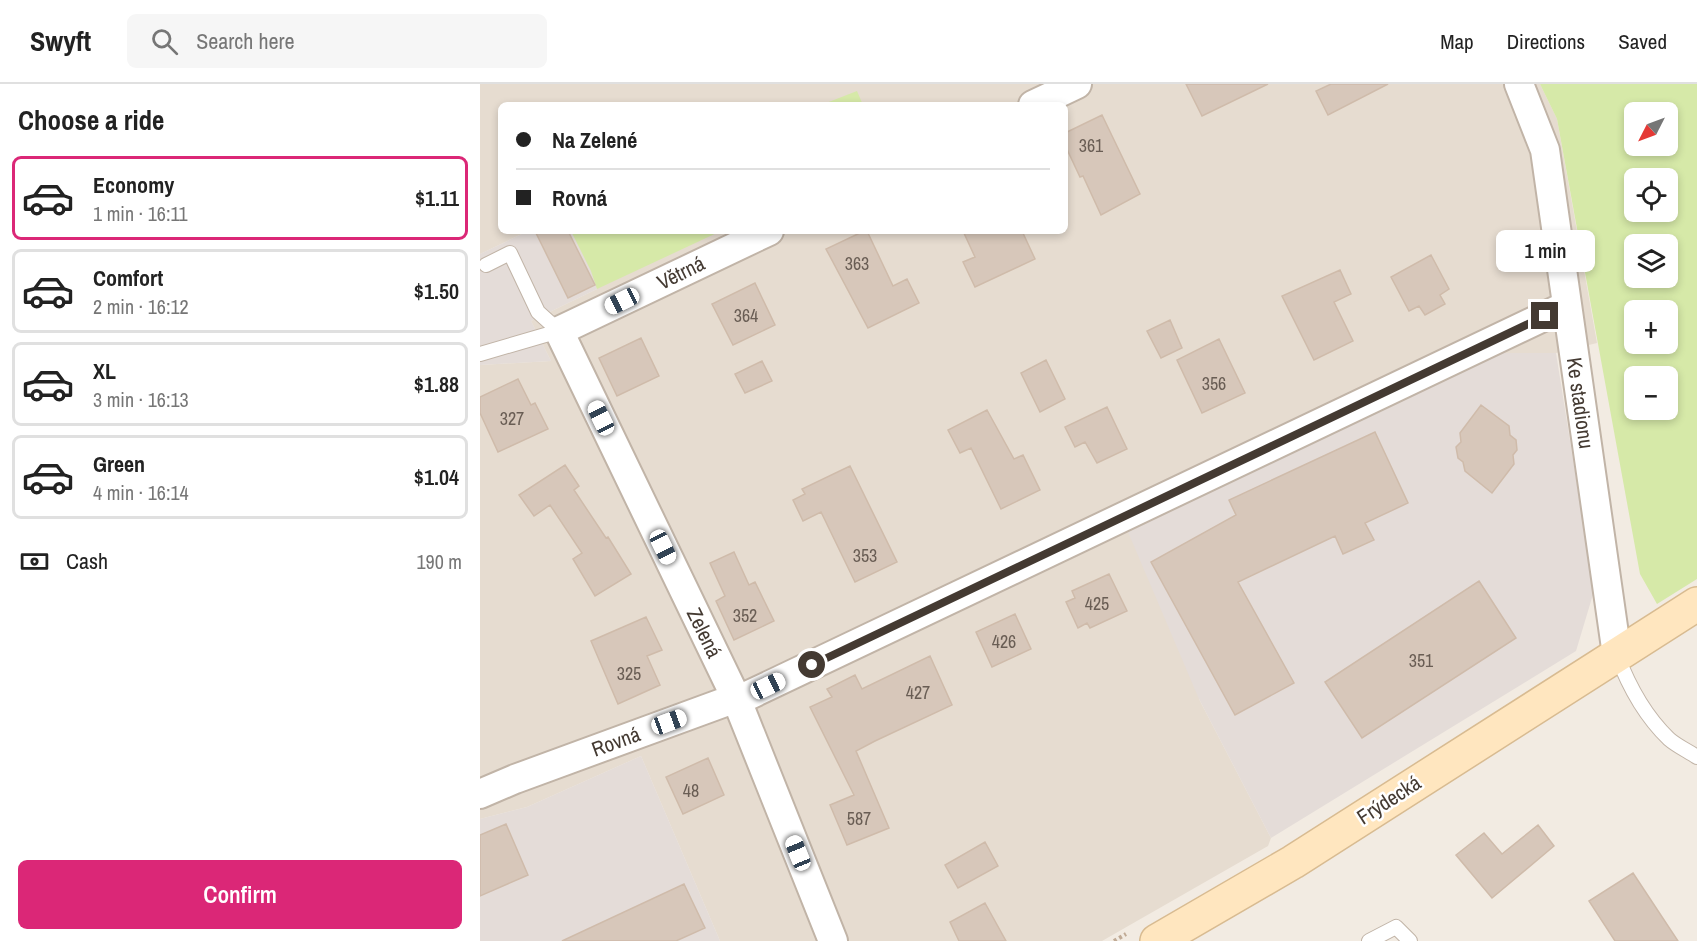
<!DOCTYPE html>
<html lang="en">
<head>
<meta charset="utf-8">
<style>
	:root { --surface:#fff; --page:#f6f6f6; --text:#222; --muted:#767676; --line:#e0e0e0; --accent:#db2777 }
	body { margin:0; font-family:"Archivo Narrow",sans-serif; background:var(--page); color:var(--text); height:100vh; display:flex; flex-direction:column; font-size:22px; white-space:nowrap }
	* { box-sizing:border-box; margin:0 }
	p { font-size:20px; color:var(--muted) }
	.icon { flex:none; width:33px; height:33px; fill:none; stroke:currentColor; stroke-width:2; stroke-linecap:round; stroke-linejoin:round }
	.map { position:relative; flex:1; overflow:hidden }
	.drawer { display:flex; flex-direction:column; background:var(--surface); width:480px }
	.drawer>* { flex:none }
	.hud { position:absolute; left:18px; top:18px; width:570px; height:132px; border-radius:9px; box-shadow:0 3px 9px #0003; display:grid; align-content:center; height:132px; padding:0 18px; background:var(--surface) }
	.needle { width:39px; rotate:228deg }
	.tools { position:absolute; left:1144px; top:18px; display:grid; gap:12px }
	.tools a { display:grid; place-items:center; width:54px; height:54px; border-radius:9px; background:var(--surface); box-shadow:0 3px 9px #0003; font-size:30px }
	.end { position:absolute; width:27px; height:27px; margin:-14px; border:8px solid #443a32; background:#fff; box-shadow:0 0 0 3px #fff }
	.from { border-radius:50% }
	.bubble { position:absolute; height:42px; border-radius:9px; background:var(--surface); box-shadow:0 3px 9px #0003; font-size:20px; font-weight:600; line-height:42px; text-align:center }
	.car { position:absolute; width:18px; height:36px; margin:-18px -9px; border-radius:8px; box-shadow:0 0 4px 2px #0007; background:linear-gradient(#fff 24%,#345 0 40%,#fff 0 76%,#345 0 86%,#fff 0) }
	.hud b { display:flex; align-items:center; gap:21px; height:57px; font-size:22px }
	.hud b+b { border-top:2px solid var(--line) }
	.hud i { width:15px; height:15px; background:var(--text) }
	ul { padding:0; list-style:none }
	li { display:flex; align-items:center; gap:18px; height:84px; margin:0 12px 9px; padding:0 6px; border:3px solid var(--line); border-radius:9px }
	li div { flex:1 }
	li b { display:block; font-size:22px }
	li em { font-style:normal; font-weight:600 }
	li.on { border-color:var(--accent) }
	li>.icon { width:54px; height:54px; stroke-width:1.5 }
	h2 { padding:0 18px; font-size:27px; line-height:72px }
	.pay { display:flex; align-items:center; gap:15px; height:66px; padding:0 18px; font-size:22px }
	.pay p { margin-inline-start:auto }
	.primary-button { display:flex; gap:12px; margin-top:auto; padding:12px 18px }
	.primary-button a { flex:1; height:69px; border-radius:9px; background:var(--accent); color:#fff; font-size:24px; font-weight:600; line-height:69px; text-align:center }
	header { display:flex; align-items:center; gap:36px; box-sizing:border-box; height:84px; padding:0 30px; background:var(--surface); border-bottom:2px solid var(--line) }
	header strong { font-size:28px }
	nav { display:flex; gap:33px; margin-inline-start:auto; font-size:21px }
	.search { width:420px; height:54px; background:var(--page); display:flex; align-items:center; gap:15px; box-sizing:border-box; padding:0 21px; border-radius:9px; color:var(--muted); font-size:22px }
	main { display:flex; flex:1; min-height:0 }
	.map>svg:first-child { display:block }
	.residential { fill:#e6dcd0 }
	.industrial { fill:#e4dcd8 }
	.green { fill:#d6e9a8; fill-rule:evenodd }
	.building { fill:#d7c7ba; stroke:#cfbbaa; stroke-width:1.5 }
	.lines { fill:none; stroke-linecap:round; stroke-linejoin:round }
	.service-casing { stroke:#c1b4a7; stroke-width:16 }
	.minor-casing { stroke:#c1b4a7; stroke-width:32 }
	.secondary-casing { stroke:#d8bb91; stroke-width:36 }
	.path { stroke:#c0aa95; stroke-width:4; stroke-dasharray:3 3; stroke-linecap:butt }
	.service { stroke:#fff; stroke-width:14 }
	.minor { stroke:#fff; stroke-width:28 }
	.secondary { stroke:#ffe6bf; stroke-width:33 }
	.route { stroke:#443a32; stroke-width:8 }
	.labels { text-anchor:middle; stroke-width:5; stroke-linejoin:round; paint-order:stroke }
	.number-label { font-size:18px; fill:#695d54 }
	.street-label { font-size:21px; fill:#443a32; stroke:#fff }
</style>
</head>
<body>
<header>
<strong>Swyft</strong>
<div class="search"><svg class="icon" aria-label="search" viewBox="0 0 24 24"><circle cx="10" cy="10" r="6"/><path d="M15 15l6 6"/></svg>Search here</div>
<nav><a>Map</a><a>Directions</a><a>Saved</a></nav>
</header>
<main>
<section class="drawer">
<h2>Choose a ride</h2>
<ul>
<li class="on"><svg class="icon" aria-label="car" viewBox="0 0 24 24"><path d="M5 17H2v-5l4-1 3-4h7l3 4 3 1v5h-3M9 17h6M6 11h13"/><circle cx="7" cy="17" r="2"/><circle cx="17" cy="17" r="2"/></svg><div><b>Economy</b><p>1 min · 16:11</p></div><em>$1.11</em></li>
<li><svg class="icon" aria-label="car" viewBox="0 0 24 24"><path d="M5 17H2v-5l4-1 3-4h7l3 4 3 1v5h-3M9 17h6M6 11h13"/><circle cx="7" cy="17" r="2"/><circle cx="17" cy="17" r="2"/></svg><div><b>Comfort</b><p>2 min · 16:12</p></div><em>$1.50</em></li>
<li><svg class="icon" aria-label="car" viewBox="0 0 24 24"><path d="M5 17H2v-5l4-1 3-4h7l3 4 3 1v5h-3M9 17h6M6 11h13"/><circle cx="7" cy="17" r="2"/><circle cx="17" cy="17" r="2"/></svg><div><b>XL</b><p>3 min · 16:13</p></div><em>$1.88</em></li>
<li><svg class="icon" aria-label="car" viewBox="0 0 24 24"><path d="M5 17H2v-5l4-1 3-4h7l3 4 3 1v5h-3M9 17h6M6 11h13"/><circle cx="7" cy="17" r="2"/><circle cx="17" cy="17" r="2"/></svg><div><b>Green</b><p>4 min · 16:14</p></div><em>$1.04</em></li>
</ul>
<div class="pay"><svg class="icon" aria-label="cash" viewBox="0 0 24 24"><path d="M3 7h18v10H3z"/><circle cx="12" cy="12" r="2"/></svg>Cash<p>190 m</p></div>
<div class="primary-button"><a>Confirm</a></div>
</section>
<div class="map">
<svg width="1217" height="857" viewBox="0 0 1217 857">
	<rect width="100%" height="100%" fill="#f2ebe2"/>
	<path class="residential" d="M0,0h1060l17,35 40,224 -41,10h-55l-302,346 72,139 -3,8 -166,95h-382l-79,-185 -114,51 -47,12v-454l71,-4 -20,-40 66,-32 -26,-58h494v-126h-564v126h27l-48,23z"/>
	<path class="industrial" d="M48,147h43l20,40 6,18 -66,32 20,40 -71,4v-111z
		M1021,269h55l38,238 -18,60 -305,187 -72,-139 -71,-167z
		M161,672l79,185h-240v-122l47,-12z"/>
	<path class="green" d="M1060,0h157v495l-40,25 -17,-30 -83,-455zM1155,28h33v34h-33zM1155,94h33v34h-33zM1155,160h33v34h-33zM1155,226h33v34h-33zM1155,292h33v34h-33z
		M377,7l6,14h-42z
		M91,147h150l-124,58 -6,-18z"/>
	<path class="building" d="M706,0h82l-66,32z
		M851,0h57l-60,31 -12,-24z
		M622,31l38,79 -39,21 -18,-39 -3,1 -15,-32v-12z
		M55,147h33l27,54 -27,13z
		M384,147h3l26,55 14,-7 12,24 -51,25 -42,-79z
		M483,147h59l13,28 -60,28 -12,-25 12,-5z
		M951,171l18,34 -9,6 5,9 -20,11 -6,-9 -10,5 -18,-34z
		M860,186l11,24 -17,8 19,39 -39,19 -32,-64z
		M275,199l20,42 -42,20 -21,-41z
		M690,236l12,28 -21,10 -14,-27z
		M161,254l18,38 -42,20 -18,-38z
		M739,255l26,54 -43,20 -25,-53z
		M566,276l19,39 -25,13 -19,-39z
		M282,277l10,20 -27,12 -10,-19z
		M38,295l13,26 4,-2 13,26 -50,23 -18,-39v-16z
		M1001,321l28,21 1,9 6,5 1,10 -4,5 1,9 -22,29 -27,-22 -2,-9 -5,-4 -2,-11 5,-5 -1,-9z
		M627,323l20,42 -30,14 -12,-21 -10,5 -10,-20z
		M507,326l27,49 9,-4 17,35 -39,19 -30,-61 -11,5 -12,-23z
		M895,348l33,71 -43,20 9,17 -31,14 -8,-18 -97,46 56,101 -59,32 -84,-153 85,-47 -7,-15z
		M85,381l14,21 -5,4 32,48 2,-1 23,37 -36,22 -22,-37 9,-6 -32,-48 -16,11 -15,-21z
		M370,382l47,96 -42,20 -34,-70 -18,9 -10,-21 12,-6 -3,-5z
		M254,468l15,33 6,-3 19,39 -40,19 -18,-39 9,-5 -15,-33z
		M629,490l18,37 -37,17 -3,-5 -9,5 -12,-26 9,-4 -3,-7z
		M999,497l37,57 -154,100 -37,-56z
		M535,530l16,35 -39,18 -16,-35z
		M166,533l16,33 -15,6 13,29 -42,19 -27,-63z
		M450,572l22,49 -77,36 -19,10 33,77 -42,17 -17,-40 24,-10 -44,-88 22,-10 -5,-8 28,-14 7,14z
		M228,674l16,37 -41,19 -17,-37z
		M26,740l22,51 -48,21v-61z
		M1058,741l16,21 -62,52 -36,-43 28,-22 18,21z
		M505,758l13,24 -40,22 -13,-23z
		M1153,789l45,68h-63l-26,-40z
		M204,800l21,44 -29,13h-114z
		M505,819l21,38h-47l-9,-19z"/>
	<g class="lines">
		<g class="service-casing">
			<path id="service" d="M6,181l24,-12 28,59 21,19
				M0,270l79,-23
				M1137,571c12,32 27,60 52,84 8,7 19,12 28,18
				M889,857l27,-14 14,14"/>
		</g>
		<g class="minor-casing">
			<path id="minor" d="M1039,0l26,66 72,505
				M553,21l44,-21
				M289,147l-210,100 177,367 97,243
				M0,710l35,-15 221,-81 11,-2 819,-390"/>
		</g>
		<g class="secondary-casing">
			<path id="secondary" d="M677,857l136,-79 404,-258"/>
		</g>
		<path class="path" d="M634,857l12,-7"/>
		<use href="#service" class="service"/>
		<use href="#minor" class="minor"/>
		<use href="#secondary" class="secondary"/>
	</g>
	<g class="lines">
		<path class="route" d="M332,581l733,-349"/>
	</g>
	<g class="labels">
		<g class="number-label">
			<text x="611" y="68">361</text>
			<text x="377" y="186">363</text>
			<text x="266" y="238">364</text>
			<text x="734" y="306">356</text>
			<text x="32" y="341">327</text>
			<text x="385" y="478">353</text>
			<text x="617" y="526">425</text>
			<text x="265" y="538">352</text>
			<text x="524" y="564">426</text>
			<text x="941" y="583">351</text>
			<text x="149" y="596">325</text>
			<text x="438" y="615">427</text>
			<text x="211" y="713">48</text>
			<text x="379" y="741">587</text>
		</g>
		<g class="street-label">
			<text transform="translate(201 189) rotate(-26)" y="7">Větrná</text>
			<text transform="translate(1100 319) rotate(82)" y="7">Ke stadionu</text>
			<text transform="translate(224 549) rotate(64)" y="7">Zelená</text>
			<text transform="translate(136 658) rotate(-20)" y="7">Rovná</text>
			<text transform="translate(909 716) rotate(-33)" y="7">Frýdecká</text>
		</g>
	</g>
</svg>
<div class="tools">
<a><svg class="needle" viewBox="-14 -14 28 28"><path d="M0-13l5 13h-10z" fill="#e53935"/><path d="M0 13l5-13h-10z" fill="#767676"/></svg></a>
<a><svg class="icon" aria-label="locate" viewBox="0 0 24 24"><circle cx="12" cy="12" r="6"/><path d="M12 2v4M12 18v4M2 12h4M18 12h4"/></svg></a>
<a><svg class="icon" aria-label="layers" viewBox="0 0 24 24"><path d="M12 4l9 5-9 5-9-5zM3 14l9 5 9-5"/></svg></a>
<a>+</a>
<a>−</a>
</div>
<i class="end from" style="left:332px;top:581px"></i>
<i class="end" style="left:1065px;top:232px"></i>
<div class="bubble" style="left:1016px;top:146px;width:99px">1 min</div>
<i class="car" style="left:142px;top:217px;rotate:244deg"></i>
<i class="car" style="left:121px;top:334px;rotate:334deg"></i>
<i class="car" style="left:183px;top:463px;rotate:154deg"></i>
<i class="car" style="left:288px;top:602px;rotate:65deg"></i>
<i class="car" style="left:189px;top:638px;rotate:70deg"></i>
<i class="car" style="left:318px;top:769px;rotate:338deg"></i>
<div class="hud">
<b><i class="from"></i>Na Zelené</b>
<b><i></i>Rovná</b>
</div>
</div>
</main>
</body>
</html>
